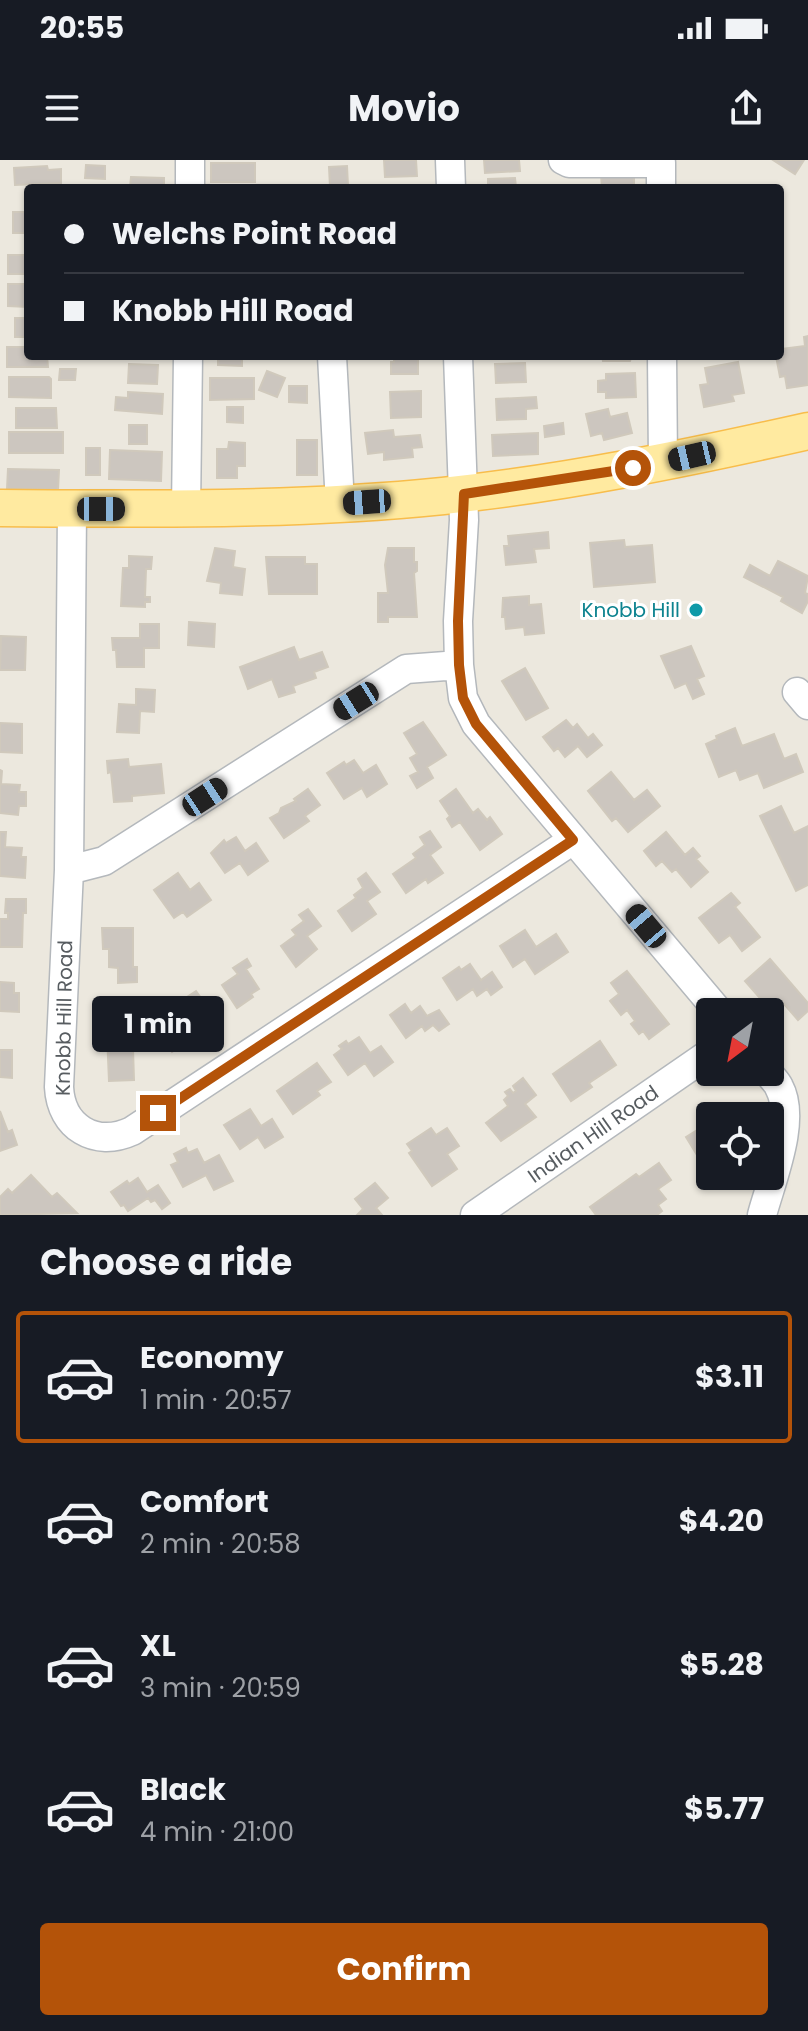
<!DOCTYPE html>
<html lang="en">
<head>
<meta charset="utf-8">
<style>
	:root { --surface:#171b24; --page:#242831; --text:#f1f3f6; --muted:#9ea1a6; --line:#363941; --accent:#b45309 }
	body { margin:0; font-family:Poppins,sans-serif; background:var(--page); color:var(--text); height:100vh; display:flex; flex-direction:column; font-size:30px; white-space:nowrap }
	* { box-sizing:border-box; margin:0 }
	p { font-size:26px; color:var(--muted) }
	.icon { flex:none; width:44px; height:44px; fill:none; stroke:currentColor; stroke-width:2; stroke-linecap:round; stroke-linejoin:round }
	.map { position:relative; height:1055px; overflow:hidden }
	.sheet { display:flex; flex-direction:column; background:var(--surface); flex:1 }
	.sheet>* { flex:none }
	.hud { position:absolute; left:24px; top:24px; width:760px; height:176px; border-radius:8px; box-shadow:0 2px 6px #0004; display:grid; align-content:center; height:176px; padding:0 40px; background:var(--surface) }
	.needle { width:52px; rotate:212deg }
	.fabs { position:absolute; left:696px; top:838px; display:grid; gap:16px }
	.fabs a { display:grid; place-items:center; width:88px; height:88px; border-radius:8px; background:var(--surface); box-shadow:0 2px 6px #0004; font-size:40px }
	.end { position:absolute; width:36px; height:36px; margin:-18px; border:10px solid #b45309; background:#fff; box-shadow:0 0 0 4px #fff }
	.from { border-radius:50% }
	.bubble { position:absolute; height:56px; border-radius:8px; background:var(--surface); box-shadow:0 2px 6px #0004; font-size:26px; font-weight:700; line-height:56px; text-align:center }
	.car { position:absolute; width:24px; height:48px; margin:-24px -12px; border-radius:10px; box-shadow:0 0 6px 2px #0007; background:linear-gradient(#222 24%,#8ab4d8 0 40%,#222 0 76%,#8ab4d8 0 86%,#222 0) }
	.hud b { display:flex; align-items:center; gap:28px; height:76px; font-size:30px }
	.hud b+b { border-top:2px solid var(--line) }
	.hud i { width:20px; height:20px; background:var(--text) }
	ul { padding:0; list-style:none }
	li { display:flex; align-items:center; gap:24px; height:132px; margin:0 16px 12px; padding:0 24px; border:4px solid transparent; border-radius:8px }
	li div { flex:1 }
	li b { display:block; font-size:30px }
	li em { font-style:normal; font-weight:700 }
	li.current { border-color:var(--accent) }
	li>.icon { width:72px; height:72px; stroke-width:1.5 }
	h2 { padding:0 40px; font-size:36px; line-height:96px }
	.action { display:flex; gap:16px; margin-top:auto; padding:16px 40px }
	.action a { flex:1; height:92px; border-radius:8px; background:var(--accent); color:#fff; font-size:32px; font-weight:700; line-height:92px; text-align:center }
	.status { display:flex; justify-content:space-between; align-items:center; height:56px; padding:0 40px; background:var(--surface); direction:ltr }
	.status svg { height:22px; fill:currentColor }
	header { display:flex; justify-content:space-between; align-items:center; height:104px; padding:0 40px; background:var(--surface); font-size:36px; font-weight:700 }
	.map>svg:first-child { display:block }
	.building { fill:#ccc6bf; stroke:#d0c9bc; stroke-width:2 }
	.lines { fill:none; stroke-linecap:round; stroke-linejoin:round }
	.minor-casing { stroke:#b4b8bc; stroke-width:31 }
	.major-casing { stroke:#f8bd4b; stroke-width:39 }
	.minor { stroke:#fff; stroke-width:28 }
	.major { stroke:#ffeaa0; stroke-width:36 }
	.route { stroke:#b45309; stroke-width:10 }
	.culture-dot { fill:#0f9aa8; stroke:#fff; stroke-width:3 }
	.labels { text-anchor:middle; stroke-width:6; stroke-linejoin:round; paint-order:stroke }
	.culture-label { font-size:20px; fill:#0d838f; stroke:#fff; text-anchor:end }
	.street-label { font-size:20px; fill:#575c60; stroke:#fff }
</style>
</head>
<body>
<div class="status"><b>20:55</b><svg viewBox="0 0 49 12"><path d="M0 12V9h3v3zM5 12V6h3v6zM10 12V3h3v9zM15 12V0h3v12zM26 1h20v11H26zM47 4h2v5h-2z"/></svg></div>
<header><svg class="icon" aria-label="menu" viewBox="0 0 24 24"><path d="M4 6h16M4 12h16M4 18h16"/></svg>Movio<svg class="icon" aria-label="share" viewBox="0 0 24 24"><path d="M12 15V3M7 8l5-5 5 5M5 13v7h14v-7"/></svg></header>
<div class="map">
<svg width="808" height="1055" viewBox="0 0 808 1055">
	<rect width="100%" height="100%" fill="#ece8de"/>
	<path class="building" d="M384,0h32l1,16 -32,1z
		M484,0h35l1,11 -35,2z
		M773,0h31l-9,14z
		M211,3h44v19h-44z
		M86,5l19,1v13l-20,-1z
		M47,6l1,4 13,-1v14l-46,2 -1,-17z
		M347,6l1,20 -18,1 -1,-20z
		M601,15l33,2v11h-32z
		M131,17l33,1v10h-34z
		M515,18l1,9 4,1h-32v-9z
		M13,52h15v21h-15z
		M8,95h20v19h-20z
		M8,124h20v23l-20,-1z
		M15,158h13v19h-13z
		M808,176v49l-21,3 -2,-12 -5,1 -4,-21h4l2,-7 23,-3 -1,-9z
		M7,187h21v9h19l1,11h-41z
		M218,196h24v10l-24,-1z
		M394,196h24v18h-27v-12h3z
		M602,196h34v2h-5l-1,3h-27z
		M738,202l6,31 -12,2 2,6 -30,6 -4,-22 8,-1 -3,-16z
		M525,203l1,19 -30,1 -1,-19z
		M129,204l29,1 -1,19 -29,-1z
		M60,209h16l-1,11h-16z
		M267,211l18,7 -8,19 -18,-7z
		M635,213l1,24 -30,1v-6h-8v-11l8,-1v-6z
		M9,217h40l2,2v19l-42,-1z
		M210,218h44v21l-44,1z
		M289,226h18v17l-18,-1z
		M421,231v26l-30,1 -1,-26z
		M128,232l35,2 -1,20 -47,-4 1,-13 12,1z
		M536,237l1,11 -11,1v10l-29,1 -1,-21z
		M227,247h16v16l-16,-1z
		M16,248h40l1,20h-41z
		M608,249l2,8 17,-4 5,20 -28,7 -2,-7 -11,3 -5,-22z
		M563,263l1,11 -19,3 -1,-11z
		M129,265h18v19h-18z
		M393,270l1,7 26,-2 2,12 -10,1 1,9 -29,3v-8l-16,2 -3,-21z
		M9,272h54v21h-54z
		M538,273v21l-45,2 -1,-21z
		M297,280h20v35h-20z
		M229,282l16,1v23h-8v12h-20v-29h11z
		M86,288h14v27h-14z
		M110,290l52,2 -1,29 -52,-2z
		M8,309l51,1 -1,20 -51,-1z
		M548,372l1,16 -15,1 2,13 -30,3 -2,-19h5l-1,-10z
		M624,380l1,7 27,-2 3,37 -61,5 -4,-44z
		M215,388l20,3 -2,16 12,2 -3,26 -22,-2 1,-10 -14,-2z
		M388,388h26v14h3v9l-3,2 3,44h-29v5h-10v-29h10l-3,-28z
		M129,396l23,1 -1,12h-5l-1,28h5v5h-5v5l-24,-1 2,-38h6z
		M266,397h39v7h12v30h-48z
		M778,401l30,15 -3,17 3,1v7l-6,12 -21,-12 2,-4 -39,-20 6,-12 20,11z
		M529,436v9l12,-1 3,29 -19,2 -1,-8 -18,2 -1,-12h-3l1,-19z
		M189,462l26,2 -1,23 -26,-2z
		M140,464h19v24h-15v19h-27l-1,-17h-3l-1,-12h28z
		M1,476l25,1 -1,33h-25z
		M691,486l13,30 -7,3 7,15 -11,5 -7,-16 -11,5 -14,-32z
		M294,487l5,13 23,-8 6,15 -14,5 2,6 -23,8 2,6 -16,5 -7,-18 -24,10 -8,-22z
		M525,508l23,40 -22,12 -24,-39z
		M136,529l19,1 -1,22 -14,-1 -1,22 -22,-1 2,-28 17,1z
		M566,560l7,8 4,-4 11,14 5,-4 9,11 -15,12 -9,-11 -13,11 -7,-9 -4,3 -11,-14z
		M423,562l23,33 -19,12 6,11 -16,10 -7,-12 8,-4 -8,-14 7,-4 -13,-21z
		M0,563l22,1v29l-22,-1z
		M735,568l7,18 32,-12 10,25 12,-5 7,18 -39,16 -6,-15 -18,7 -4,-10 -17,7 -13,-33 11,-5 -1,-3z
		M128,599l1,8 32,-3 3,29 -32,3v5l-18,1 -3,-30 -3,1 -1,-12z
		M354,600l9,13 13,-8 11,19 -20,13 -5,-9 -18,11 -17,-26 17,-11 2,3z
		M0,610l2,1 -1,13 19,1 -1,7h7v14h-7l-1,9 -18,-2z
		M611,612l23,28 13,-10 13,16 -32,26 -12,-14 -4,3 -24,-30z
		M308,629l12,16 -15,11 4,5 -25,17 -14,-20 9,-5 2,-5 15,-7 -2,-2z
		M456,629l17,24 5,-4 9,11 3,-3 12,17 -22,16 -20,-28 -8,5 -5,-8 3,-3 -10,-15z
		M781,646l13,27 14,-7v59l-12,6 -36,-75z
		M430,671l11,16 -11,8 13,18 -15,10 -2,-4 -20,14 -13,-19 23,-16 -3,-4 12,-9 -5,-8z
		M0,672h6l-1,15 17,1 -1,9h5l-1,21 -25,-2z
		M666,672l19,23 8,-7 7,8 -4,3 12,13 -17,15 -15,-18 -4,3 -10,-11 -6,5 -12,-15z
		M236,677l9,14 11,-8 12,18 -20,14 -8,-12 -15,10 -14,-20 13,-13 2,3z
		M178,713l12,17 9,-7 12,17 -24,17 -4,-5 -9,6 -20,-28z
		M366,713l14,19 -13,9 9,13 -24,17 -14,-20 18,-13 -2,-3 9,-7 -5,-9z
		M731,733l9,10 -5,4 25,30 -18,14 -12,-16 -11,8 -20,-25z
		M6,739h20v14h-3l-1,34h-22v-28h8v-6h-3z
		M308,749l13,17 -14,10 10,13 -21,18 -15,-21 15,-11 -4,-5 12,-9 -5,-6z
		M102,768h31v39h4v15l-19,1v-15l-9,-1v-18h-6z
		M525,770l11,17 20,-13 12,18 -33,22 -10,-15 -12,8 -13,-21z
		M247,799l4,7 -5,3 13,20 -8,5 2,3 -16,11 -15,-23 16,-11 -5,-6z
		M770,799l38,44v8l-10,9 -14,-16 -11,9 -28,-32z
		M470,804l11,16 11,-8 10,15 -11,8 -4,-6 -10,7 -4,-7 -16,11 -14,-22 16,-11 2,3z
		M627,811l42,53 -20,15 -6,-8 -4,3 -8,-10 4,-3 -8,-11 -6,5 -11,-14 9,-7 -8,-11z
		M0,822l14,1v10h5v19l-19,-1z
		M196,831l10,14 -12,7 12,17 -34,23 -13,-18 22,-16 -3,-5 14,-9 -5,-7z
		M405,844l6,9 9,-7 7,10 12,-6 10,14 -10,7 -6,-6 -8,6 -3,-5 -16,12 -16,-23z
		M107,874h19l1,16 6,-1 1,31 -25,1z
		M359,877l11,16 11,-7 12,16 -19,14 -9,-13 -17,12 -14,-20 8,-6 -3,-3 7,-5 2,3z
		M600,881l16,24 -27,18 3,4 -21,14 -18,-27z
		M0,890h12v28l-12,-1z
		M317,903l14,19 -14,9 3,4 -27,19 -16,-23z
		M523,918l13,17 -11,9 11,13 -35,24 -15,-18 22,-17 -4,-6 4,-4 -3,-4 5,-3 3,4 3,-2 -3,-5z
		M250,949l11,17 11,-7 11,18 -18,11 -7,-11 -18,12 -16,-24z
		M0,951l8,21 4,-2 5,15 -17,6z
		M710,962v32l-10,6 -14,-23z
		M431,968l5,7 11,-7 12,18 -12,8 10,15 -25,17 -23,-33 3,-2 -5,-7z
		M186,988l2,5 9,-4 7,14 15,-8 14,26 -19,9 -8,-15 -23,12 -12,-22 7,-3 -4,-8z
		M659,1003l12,17 -13,9 8,10 -8,6 4,6 -5,4h-61l-6,-8 46,-33 3,3z
		M31,1015l21,22 5,-4 20,20 -77,2v-18l8,-8 4,4z
		M138,1018l9,14 11,-7 12,18 -8,6 -7,-9 -4,2 -3,-4 -20,13 -4,-6 -3,1 -10,-14 16,-11 2,3z
		M375,1023l13,15 -12,10 6,7h-25l6,-6 -8,-10z"/>
	<g class="lines">
		<g class="minor-casing">
			<path id="minor" d="M450,0l1,28
				M563,0l6,3h92v25
				M190,28v-28
				M332,196l8,148
				M458,196l6,164 -6,101 1,44 4,33 13,26 243,288
				M662,196l1,107
				M72,349l-3,361 -10,217c2,40 36,61 73,44l441,-291
				M186,349l2,-153
				M797,532l11,13
				M69,710l35,-9 302,-192 53,-4
				M475,1055l235,-162
				M762,1055c9,-34 35,-95 17,-128 -2,-5 -8,-10 -11,-15"/>
		</g>
		<g class="major-casing">
			<path id="major" d="M0,348c148,1 296,3 443,-12 123,-13 245,-38 365,-65"/>
		</g>
		<use href="#minor" class="minor"/>
		<use href="#major" class="major"/>
	</g>
	<g class="lines">
		<path class="route" d="M158,953l415,-273 -97,-116 -13,-26 -4,-33 -1,-44 6,-127 169,-26"/>
	</g>
	<circle class="culture-dot" cx="696" cy="450" r="8"/>
	<g class="labels">
		<g class="culture-label">
			<text x="680" y="457">Knobb Hill</text>
		</g>
		<g class="street-label">
			<text transform="translate(64 858) rotate(-89)" y="7">Knobb Hill Road</text>
			<text transform="translate(593 974) rotate(-35)" y="7">Indian Hill Road</text>
		</g>
	</g>
</svg>
<div class="fabs">
<a><svg class="needle" viewBox="-14 -14 28 28"><path d="M0-13l5 13h-10z" fill="#e53935"/><path d="M0 13l5-13h-10z" fill="#9ea1a6"/></svg></a>
<a><svg class="icon" aria-label="locate" viewBox="0 0 24 24"><circle cx="12" cy="12" r="6"/><path d="M12 2v4M12 18v4M2 12h4M18 12h4"/></svg></a>
</div>
<i class="end from" style="left:633px;top:308px"></i>
<i class="end" style="left:158px;top:953px"></i>
<div class="bubble" style="left:92px;top:836px;width:132px">1 min</div>
<i class="car" style="left:692px;top:296px;rotate:257deg"></i>
<i class="car" style="left:367px;top:342px;rotate:266deg"></i>
<i class="car" style="left:101px;top:349px;rotate:90deg"></i>
<i class="car" style="left:356px;top:541px;rotate:238deg"></i>
<i class="car" style="left:205px;top:637px;rotate:57deg"></i>
<i class="car" style="left:646px;top:766px;rotate:320deg"></i>
<div class="hud">
<b><i class="from"></i>Welchs Point Road</b>
<b><i></i>Knobb Hill Road</b>
</div>
</div>
<section class="sheet">
<h2>Choose a ride</h2>
<ul>
<li class="current"><svg class="icon" aria-label="car" viewBox="0 0 24 24"><path d="M5 17H2v-5l4-1 3-4h7l3 4 3 1v5h-3M9 17h6M6 11h13"/><circle cx="7" cy="17" r="2"/><circle cx="17" cy="17" r="2"/></svg><div><b>Economy</b><p>1 min · 20:57</p></div><em>$3.11</em></li>
<li><svg class="icon" aria-label="car" viewBox="0 0 24 24"><path d="M5 17H2v-5l4-1 3-4h7l3 4 3 1v5h-3M9 17h6M6 11h13"/><circle cx="7" cy="17" r="2"/><circle cx="17" cy="17" r="2"/></svg><div><b>Comfort</b><p>2 min · 20:58</p></div><em>$4.20</em></li>
<li><svg class="icon" aria-label="car" viewBox="0 0 24 24"><path d="M5 17H2v-5l4-1 3-4h7l3 4 3 1v5h-3M9 17h6M6 11h13"/><circle cx="7" cy="17" r="2"/><circle cx="17" cy="17" r="2"/></svg><div><b>XL</b><p>3 min · 20:59</p></div><em>$5.28</em></li>
<li><svg class="icon" aria-label="car" viewBox="0 0 24 24"><path d="M5 17H2v-5l4-1 3-4h7l3 4 3 1v5h-3M9 17h6M6 11h13"/><circle cx="7" cy="17" r="2"/><circle cx="17" cy="17" r="2"/></svg><div><b>Black</b><p>4 min · 21:00</p></div><em>$5.77</em></li>
</ul>
<div class="action"><a>Confirm</a></div>
</section>
</body>
</html>
